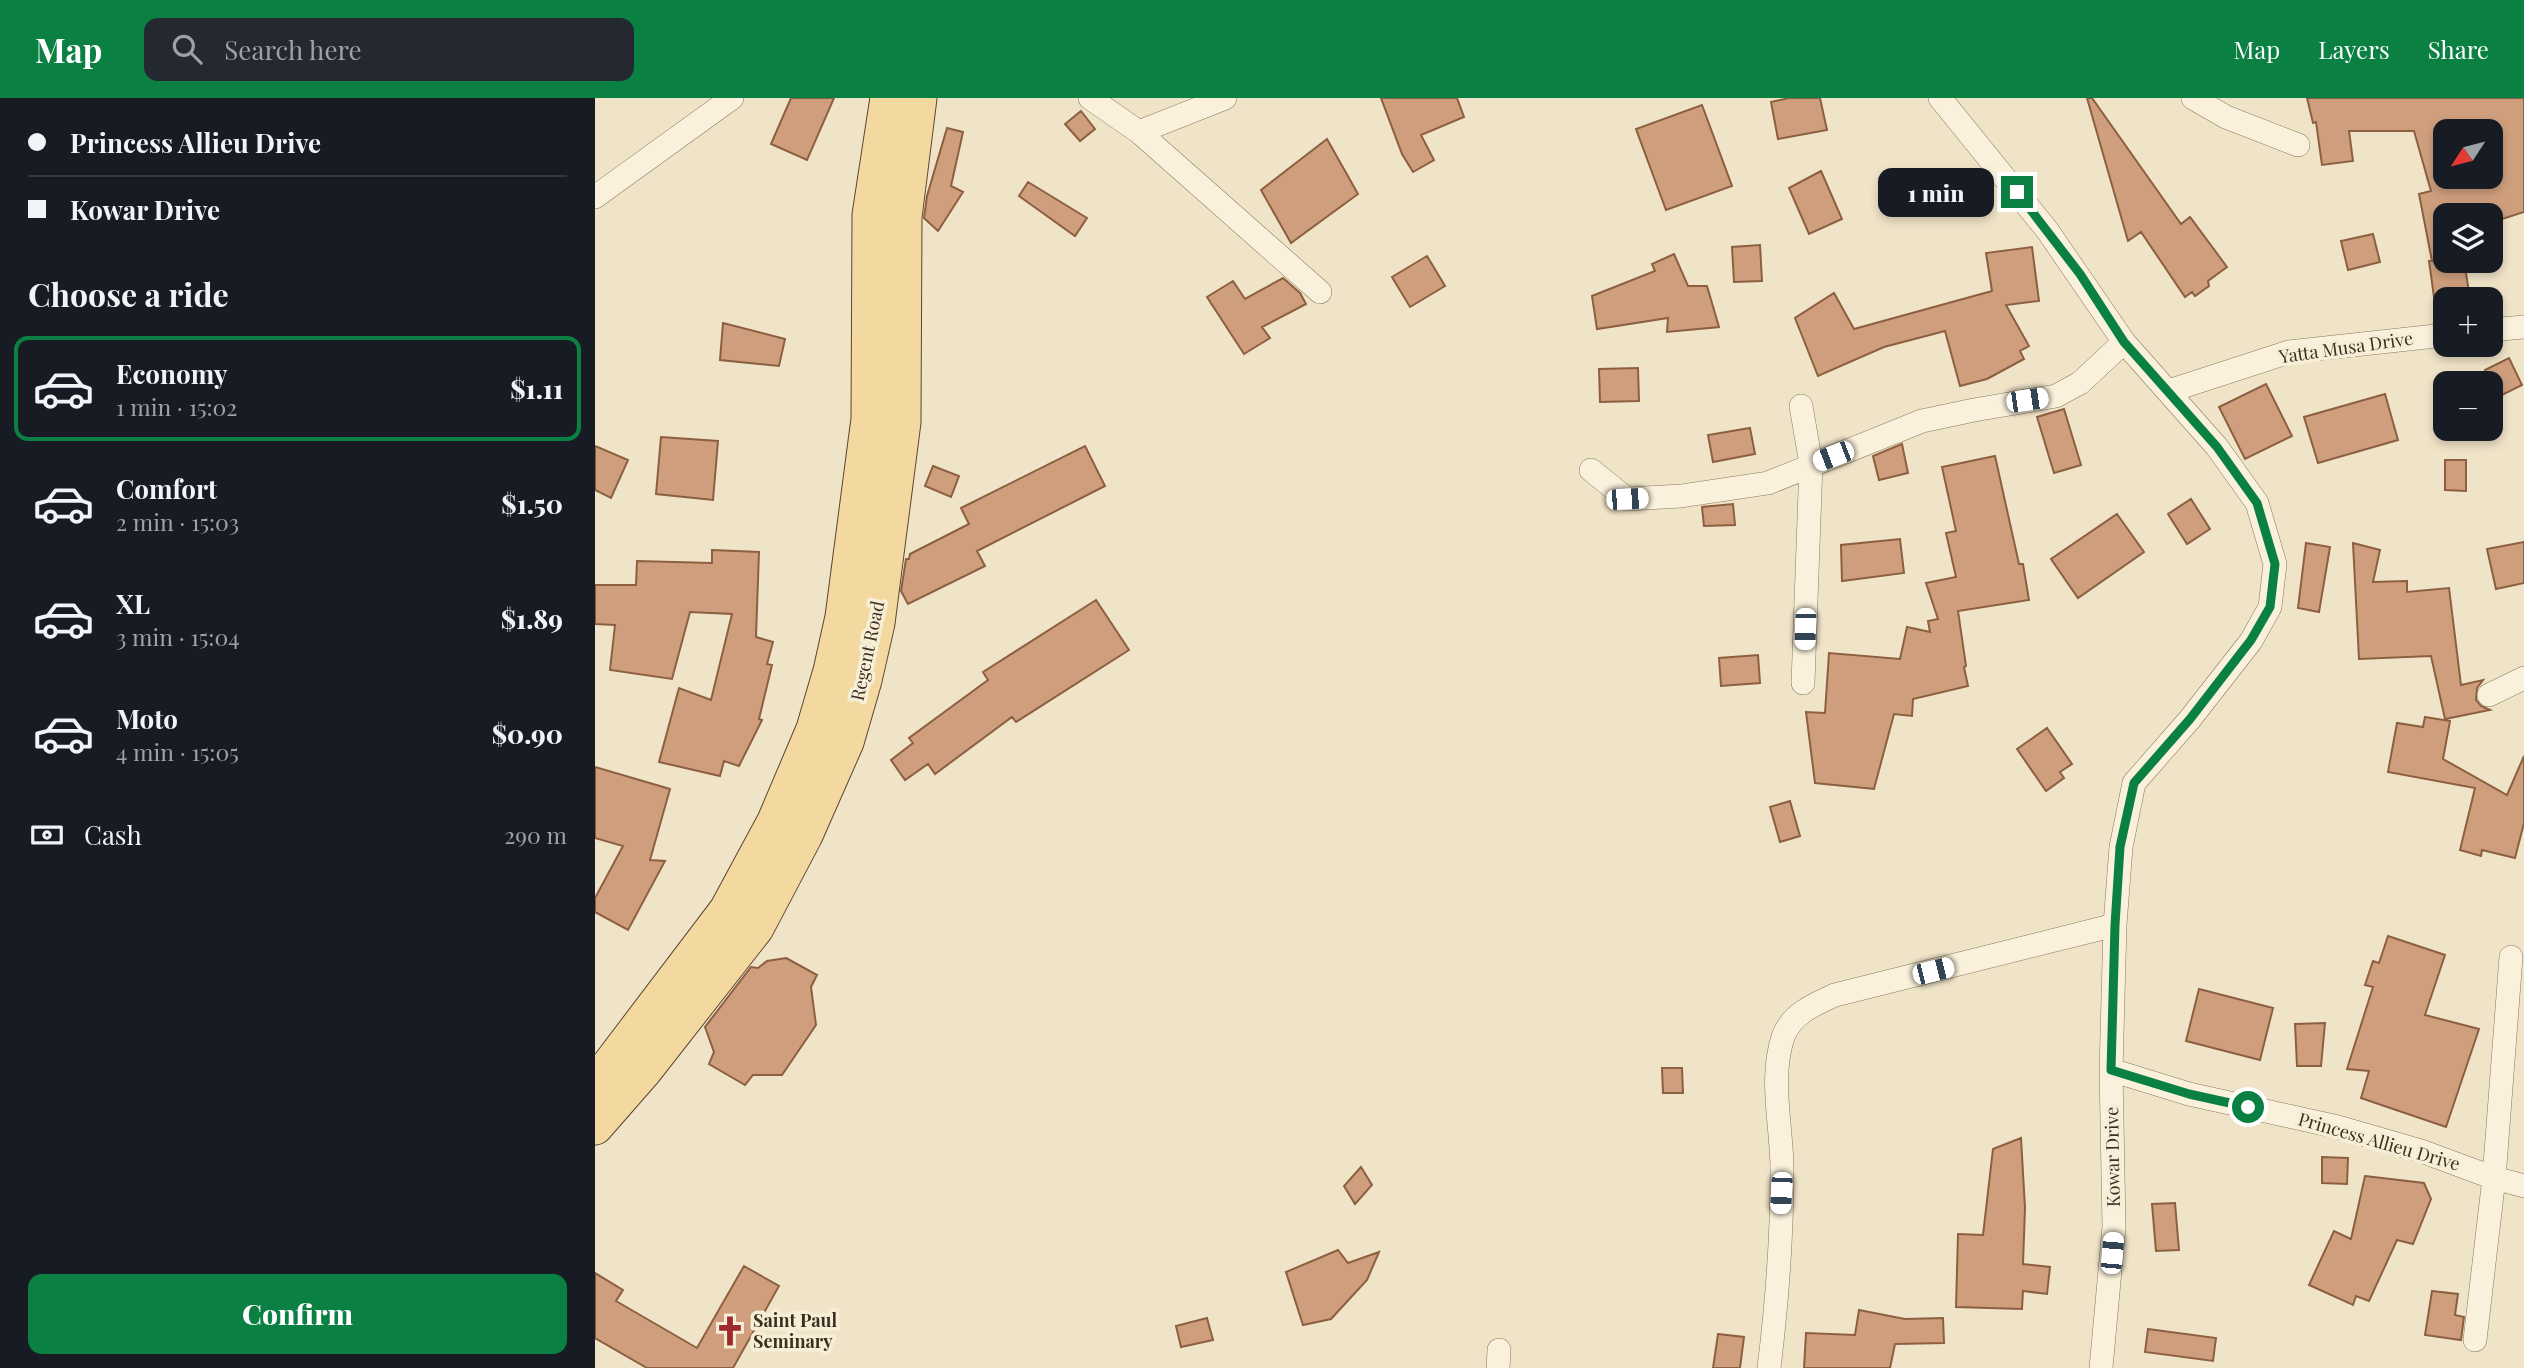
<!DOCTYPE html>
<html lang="en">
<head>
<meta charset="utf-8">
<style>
	:root { --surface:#171b24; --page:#242831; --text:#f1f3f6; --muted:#9ea1a6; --line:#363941; --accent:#0b8043 }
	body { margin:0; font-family:"Playfair Display",serif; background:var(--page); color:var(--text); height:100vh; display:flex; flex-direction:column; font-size:26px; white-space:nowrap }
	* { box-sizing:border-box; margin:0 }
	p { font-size:23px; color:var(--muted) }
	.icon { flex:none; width:38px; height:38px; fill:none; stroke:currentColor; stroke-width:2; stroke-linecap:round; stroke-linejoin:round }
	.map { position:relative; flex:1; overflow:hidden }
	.details { display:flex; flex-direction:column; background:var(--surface); width:595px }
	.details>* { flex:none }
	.banner { display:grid; align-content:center; height:154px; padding:0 28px; background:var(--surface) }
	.needle { width:46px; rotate:234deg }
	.buttons { position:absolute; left:1838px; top:21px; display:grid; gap:14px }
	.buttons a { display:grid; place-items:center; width:70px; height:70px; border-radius:14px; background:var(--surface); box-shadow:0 4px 10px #0003; font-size:35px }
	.end { position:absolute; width:32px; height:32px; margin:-16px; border:9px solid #0b8043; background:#fff; box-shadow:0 0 0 4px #fff }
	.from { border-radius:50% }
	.bubble { position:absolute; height:49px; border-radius:14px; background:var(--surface); box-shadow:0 4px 10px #0003; font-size:23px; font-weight:800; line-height:49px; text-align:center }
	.car { position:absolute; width:21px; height:42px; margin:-21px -10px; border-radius:9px; box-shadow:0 0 5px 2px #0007; background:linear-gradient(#fff 24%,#345 0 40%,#fff 0 76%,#345 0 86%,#fff 0) }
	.banner b { display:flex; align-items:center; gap:24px; height:66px; font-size:26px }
	.banner b+b { border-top:2px solid var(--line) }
	.banner i { width:18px; height:18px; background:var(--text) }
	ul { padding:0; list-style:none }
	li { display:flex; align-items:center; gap:21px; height:105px; margin:0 14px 10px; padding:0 14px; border:4px solid transparent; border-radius:14px }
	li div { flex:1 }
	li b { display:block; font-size:26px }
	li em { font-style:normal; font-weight:800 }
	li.on { border-color:var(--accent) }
	li>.icon { width:63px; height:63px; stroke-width:1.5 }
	h2 { padding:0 28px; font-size:32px; line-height:84px }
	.pay { display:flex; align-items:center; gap:18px; height:77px; padding:0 28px; font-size:26px }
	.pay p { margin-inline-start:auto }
	.action { display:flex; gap:14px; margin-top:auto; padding:14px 28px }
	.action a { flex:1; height:80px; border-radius:14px; background:var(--accent); color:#fff; font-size:28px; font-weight:800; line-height:80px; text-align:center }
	header { display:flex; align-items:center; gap:42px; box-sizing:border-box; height:98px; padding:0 35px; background:var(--accent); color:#fff }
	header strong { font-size:33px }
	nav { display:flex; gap:38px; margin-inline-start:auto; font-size:24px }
	.search { width:490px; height:63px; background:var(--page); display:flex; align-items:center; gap:18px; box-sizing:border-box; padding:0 24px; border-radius:14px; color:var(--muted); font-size:26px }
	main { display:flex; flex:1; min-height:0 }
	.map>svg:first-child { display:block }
	.building { fill:#cf9f7d; stroke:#8d5f41; stroke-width:2; fill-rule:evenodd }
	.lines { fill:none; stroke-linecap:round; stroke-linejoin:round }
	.minor-casing { stroke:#8d765c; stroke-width:24 }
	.primary-casing { stroke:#5b4430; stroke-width:37 }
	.minor { stroke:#faf1dc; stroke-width:23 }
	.primary { stroke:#f3d9a0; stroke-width:35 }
	.route { stroke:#0b8043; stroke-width:9 }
	.labels { text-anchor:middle; stroke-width:7; stroke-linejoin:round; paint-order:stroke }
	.street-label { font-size:18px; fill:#3d2e20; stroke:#f7eed8 }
	.poi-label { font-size:18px; font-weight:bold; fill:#3d2e20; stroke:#f7eed8; text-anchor:start }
</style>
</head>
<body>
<header>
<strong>Map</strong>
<div class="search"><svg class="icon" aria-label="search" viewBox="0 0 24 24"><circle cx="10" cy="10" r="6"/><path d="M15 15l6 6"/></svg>Search here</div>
<nav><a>Map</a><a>Layers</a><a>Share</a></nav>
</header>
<main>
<section class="details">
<div class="banner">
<b><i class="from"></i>Princess Allieu Drive</b>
<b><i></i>Kowar Drive</b>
</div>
<h2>Choose a ride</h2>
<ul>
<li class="on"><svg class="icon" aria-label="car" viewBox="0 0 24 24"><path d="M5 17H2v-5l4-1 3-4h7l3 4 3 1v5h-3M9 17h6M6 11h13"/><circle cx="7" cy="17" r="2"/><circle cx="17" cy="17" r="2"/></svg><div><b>Economy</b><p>1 min · 15:02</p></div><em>$1.11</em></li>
<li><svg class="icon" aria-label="car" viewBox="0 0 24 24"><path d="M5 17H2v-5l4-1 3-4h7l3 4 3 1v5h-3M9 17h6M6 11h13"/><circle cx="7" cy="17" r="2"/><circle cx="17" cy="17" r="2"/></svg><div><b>Comfort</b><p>2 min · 15:03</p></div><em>$1.50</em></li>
<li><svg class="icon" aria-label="car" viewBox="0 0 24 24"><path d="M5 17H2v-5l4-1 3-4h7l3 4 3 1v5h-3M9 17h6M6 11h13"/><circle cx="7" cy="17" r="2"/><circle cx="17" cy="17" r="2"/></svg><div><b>XL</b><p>3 min · 15:04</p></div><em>$1.89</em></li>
<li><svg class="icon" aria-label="car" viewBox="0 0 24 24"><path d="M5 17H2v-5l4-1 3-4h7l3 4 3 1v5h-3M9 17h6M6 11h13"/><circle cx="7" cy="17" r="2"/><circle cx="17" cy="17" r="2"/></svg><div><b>Moto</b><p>4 min · 15:05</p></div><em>$0.90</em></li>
</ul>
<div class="pay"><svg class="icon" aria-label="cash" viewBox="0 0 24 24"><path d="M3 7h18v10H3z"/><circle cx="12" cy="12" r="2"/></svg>Cash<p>290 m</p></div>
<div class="action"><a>Confirm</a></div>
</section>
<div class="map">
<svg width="1929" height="1270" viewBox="0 0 1929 1270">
	<rect width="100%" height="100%" fill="#f0e4c8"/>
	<path class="building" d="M196,0h43l-27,62 -36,-16z
		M786,0h76l7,19 -43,18 13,25 -21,12 -11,-18z
		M1194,0h31l7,32 -49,9 -7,-37z
		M1492,0h5l89,126 9,-7 37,50 -19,14 1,5 -14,10 -3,-4 -7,5 -44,-65 -13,9z
		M1712,0h217v114l-34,11v-8h-45v46h19l5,31 -35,5 -5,-36h3l-13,-67 12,-3 -17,-60h-65l4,30 -31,4 -6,-43 -3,1zM1850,33h45v46h-45z
		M1107,7l30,81 -66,24 -30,-81z
		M486,13l14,18 -15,12 -15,-17z
		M352,30l16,4 -12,54 12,6 -25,39 -14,-13 3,-22z
		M732,41l31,55 -67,49 -30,-53z
		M1226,73l21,48 -33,15 -20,-46z
		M433,84l59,36 -12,18 -56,-40z
		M1778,136l7,28 -32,8 -7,-29z
		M1165,147l2,36 -28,1 -2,-35z
		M1437,149l7,54 -33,4 23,41 -9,5 4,8 -37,20 -27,7 -15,-55 -61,16 -66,29 -23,-58 39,-25 20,36 138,-38 -6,-38z
		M1079,156l14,32h19l12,41 -52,5 1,-14 -71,11 -5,-33 63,-25 -3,-7z
		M832,158l18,30 -35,21 -18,-30z
		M688,180l17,15 6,11 -44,23 8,11 -26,16 -37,-57 26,-16 12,18z
		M128,225l62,16 -6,27 -59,-6z
		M1914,260l13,27 -24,12 -13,-27z
		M1043,270l1,33 -39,1 -1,-33z
		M1671,286l26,52 -47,23 -26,-52z
		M1790,296l13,46 -80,23 -14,-46z
		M1469,311l17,56 -27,8 -17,-56z
		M1155,330l5,26 -42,8 -5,-27z
		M66,339l57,4 -5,59 -57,-6z
		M1307,346l6,29 -29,7 -6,-24z
		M0,348l33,14 -17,38 -16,-8z
		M490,348l20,40 -128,65 8,15 -77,38 -7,-13 5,-32h3l1,-5 59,-30 -8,-16z
		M1400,358l24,108h4l6,36 -71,11 8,55 -2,1 4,19 -55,13 -1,17 -18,-2 -20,75 -59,-6 -9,-71 19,1 4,-60 71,6 7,-32 23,5 -2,-11 10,-2 -12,-36 30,-6 -10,-44 10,-2 -14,-64z
		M1850,362h21v31l-21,-1z
		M338,368l26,10 -8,21 -26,-11z
		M1596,401l19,30 -23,15 -19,-30z
		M1138,406l2,21 -31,1 -2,-19z
		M1522,416l27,38 -66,46 -27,-39z
		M1305,441l4,34 -62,8 -1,-36z
		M1929,444v41l-28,6 -9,-40z
		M1711,445l24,4 -11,65 -21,-4z
		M1758,445l27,7 -7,32 34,-1v11l42,-4 12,97 22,-5 -6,8 -1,12 5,6 9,4 -45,9 -14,-63 -72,3z
		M117,452l47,2 -3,85 17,5 -6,22 5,1 -13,54 3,1 -23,46 -15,-5 -4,15 -61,-14 20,-74 32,12 21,-86 -42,-2 -18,67 -62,-9 5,-45 -20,-1v-39h41l1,-24 75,2z
		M501,502l33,50 -113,72 -4,-5 -77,57 -7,-10 -23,16 -14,-20 22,-17 -4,-5 79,-58 -5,-8z
		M1163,557l2,28 -39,3 -2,-28z
		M1830,619l25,4 -7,38 64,36 17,-39v67l-9,35 -33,-8 -1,6 -21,-6 15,-62 -87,-16 9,-49 26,4z
		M1452,630l25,36 -12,8 4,6 -18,13 -29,-42z
		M0,669l75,22 -20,71 15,1 -37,69 -33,-18v-14l28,-52 -28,-8z
		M1195,703l10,35 -20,6 -10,-35z
		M1793,838l57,19 -20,60 54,14 -33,98 -85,-29 8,-27 -22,-2 26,-82 -8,-2 8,-24 6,2z
		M191,860l31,17 -6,12 5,38 -34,50h-29l-8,10 -36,-21 5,-12 -9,-25 46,-60 7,1 9,-7z
		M1604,891l74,19 -13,52 -74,-19z
		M1730,925l-4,43h-24l-2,-42z
		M1067,970h20l1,25h-20z
		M1426,1040l4,70 -2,56 27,3 -3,27 -24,-3 -1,18 -66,-2 2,-73 25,1 10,-86z
		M1727,1059l26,1 -1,26 -25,-1z
		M766,1069l11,18 -17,19 -11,-18z
		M1770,1078l59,7 7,16 -18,45 -16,-4 -28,61 -13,-5 -3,9 -44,-20 25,-54 17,8z
		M1580,1105l4,47 -23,1 -4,-47z
		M743,1152l10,13 31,-11 -12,28 -36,39 -28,6 -17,-53z
		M149,1168l35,20 -46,82h-86l-52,-30v-65l28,17 -7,11 81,47z
		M1837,1193l26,3 -3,21 9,2 -3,23 -36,-5z
		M1264,1212l46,9 38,-1 1,25 -49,1 -5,24h-86l2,-35 49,2z
		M612,1220l6,22 -32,7 -5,-21z
		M1553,1231l68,9 -3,23 -68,-9z
		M1123,1236l26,3 -4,31h-27z"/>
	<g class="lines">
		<g class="minor-casing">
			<path id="minor" d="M495,0l49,34 181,160
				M1345,0l107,132 77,112 93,105 40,56 18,61 -5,43 -19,34 -61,78 -56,64 -13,64 -6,78 -4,145 3,157 -13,141
				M1598,0l33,19 72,28
				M544,34l86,-34
				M0,99l137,-99
				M1895,232l34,-3
				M1574,293l120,-39 156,-17
				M1206,308l10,58 -8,219
				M996,372l36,29 54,-3 87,-13 154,-62 52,-11 82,-14 24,-13 44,-41
				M1894,597l35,-17
				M1516,972l78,24 149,33 83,24 73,27 30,8
				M1880,1242l19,-162 17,-221
				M903,1270l1,-18
				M1174,1270c8,-65 13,-132 13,-198 0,-44 -13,-90 1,-133 8,-23 32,-33 52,-42l280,-70"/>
		</g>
		<g class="primary-casing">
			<path id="primary" d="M0,986l132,-174 48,-89 39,-92 17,-58 12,-54 26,-198 1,-204 18,-117
				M0,1029l49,-56 112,-143 49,-93 41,-93 18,-62 13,-57 26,-201 1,-205 15,-119"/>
		</g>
		<use href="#minor" class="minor"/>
		<use href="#primary" class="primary"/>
	</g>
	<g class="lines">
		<path class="route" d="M1422,94l63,82 44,68 93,105 40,56 18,61 -5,43 -19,33 -61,79 -56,64 -14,64 -5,78 -4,145 78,24 59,13"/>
	</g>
	<defs>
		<g id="church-bare" transform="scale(2.415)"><path d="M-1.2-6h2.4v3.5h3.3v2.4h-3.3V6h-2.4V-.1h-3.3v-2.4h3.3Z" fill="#9e2a2b" stroke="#f7eed8" stroke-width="2.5" paint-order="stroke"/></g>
	</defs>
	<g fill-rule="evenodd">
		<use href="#church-bare" x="135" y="1233"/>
	</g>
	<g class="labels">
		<g class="street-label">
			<text transform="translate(1751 250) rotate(-8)" y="6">Yatta Musa Drive</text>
			<text transform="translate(273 553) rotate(-78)" y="6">Regent Road</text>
			<text transform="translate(1784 1044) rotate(16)" y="6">Princess Allieu Drive</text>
			<text transform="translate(1518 1059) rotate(-91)" y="6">Kowar Drive</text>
		</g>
		<g class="poi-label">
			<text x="158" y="1229">Saint Paul<tspan x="158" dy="21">Seminary</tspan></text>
		</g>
	</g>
</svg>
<div class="buttons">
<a><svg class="needle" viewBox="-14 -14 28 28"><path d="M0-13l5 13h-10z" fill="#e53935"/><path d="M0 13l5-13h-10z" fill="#9ea1a6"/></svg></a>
<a><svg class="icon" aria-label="layers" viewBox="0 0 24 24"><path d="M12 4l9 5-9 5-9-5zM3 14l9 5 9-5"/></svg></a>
<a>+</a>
<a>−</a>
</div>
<i class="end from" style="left:1653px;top:1009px"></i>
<i class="end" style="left:1422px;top:94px"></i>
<div class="bubble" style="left:1283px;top:70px;width:116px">1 min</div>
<i class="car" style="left:1432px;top:302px;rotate:82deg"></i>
<i class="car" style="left:1238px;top:358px;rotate:249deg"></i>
<i class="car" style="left:1032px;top:401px;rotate:87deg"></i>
<i class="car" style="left:1210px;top:531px;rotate:182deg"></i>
<i class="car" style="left:1338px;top:873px;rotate:76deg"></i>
<i class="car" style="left:1186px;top:1095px;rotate:183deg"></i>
<i class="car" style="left:1517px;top:1155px;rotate:5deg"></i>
</div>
</main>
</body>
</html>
